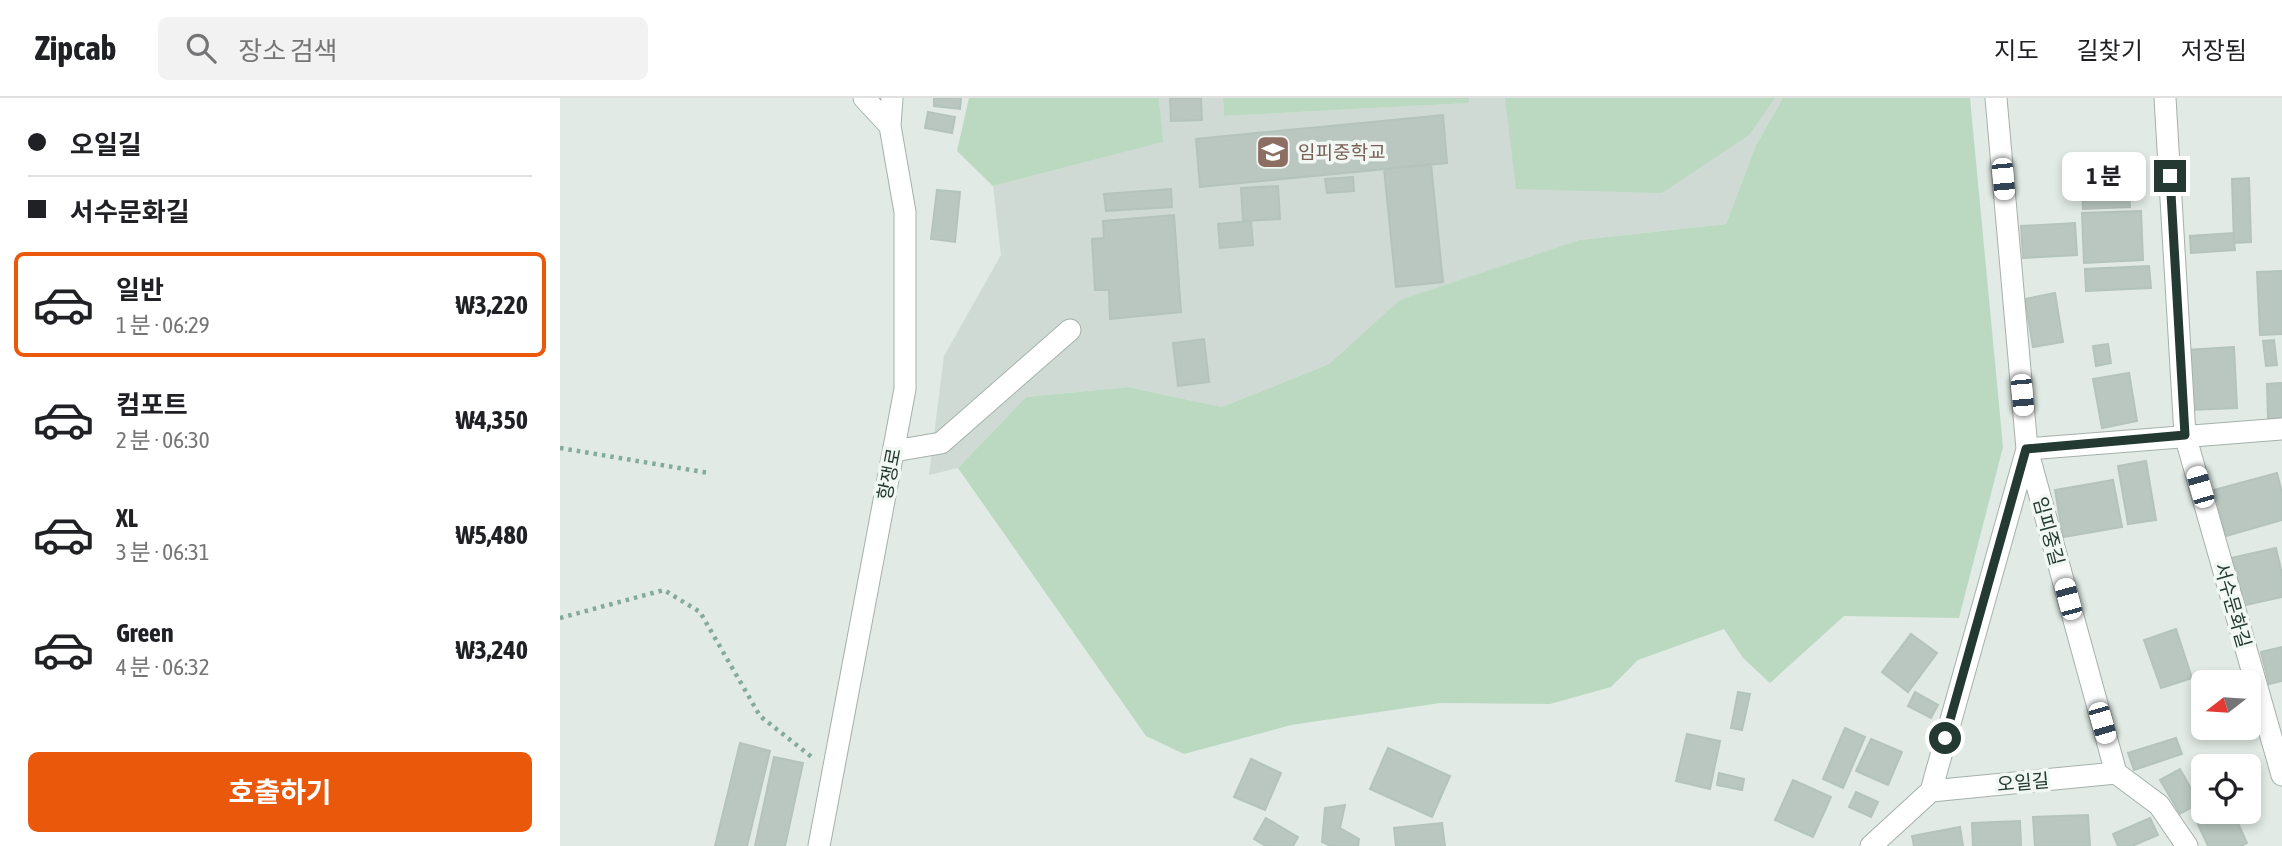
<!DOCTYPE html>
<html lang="ko">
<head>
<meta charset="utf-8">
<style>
	:root { --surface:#fff; --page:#f2f2f2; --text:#202124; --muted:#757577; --line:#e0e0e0; --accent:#ea580c }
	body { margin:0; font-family:"Asap Condensed","Noto Sans KR",sans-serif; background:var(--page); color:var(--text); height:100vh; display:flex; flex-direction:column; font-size:26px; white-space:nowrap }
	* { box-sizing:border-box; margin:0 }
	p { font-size:23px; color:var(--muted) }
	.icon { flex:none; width:38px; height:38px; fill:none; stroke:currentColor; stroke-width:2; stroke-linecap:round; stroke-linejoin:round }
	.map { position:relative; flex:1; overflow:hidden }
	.details { display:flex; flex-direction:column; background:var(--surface); width:560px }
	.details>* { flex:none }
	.hud { display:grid; align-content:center; height:154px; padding:0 28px; background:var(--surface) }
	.needle { width:46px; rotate:253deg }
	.buttons { position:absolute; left:1631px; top:572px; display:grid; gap:14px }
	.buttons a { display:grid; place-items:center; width:70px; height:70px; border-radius:10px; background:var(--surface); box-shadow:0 4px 10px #0003; font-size:35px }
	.end { position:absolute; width:32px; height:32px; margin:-16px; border:9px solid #233931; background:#fff; box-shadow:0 0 0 4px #fff }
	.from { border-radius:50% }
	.bubble { position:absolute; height:49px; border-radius:10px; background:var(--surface); box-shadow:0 4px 10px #0003; font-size:23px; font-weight:700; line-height:49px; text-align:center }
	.car { position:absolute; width:21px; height:42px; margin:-21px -10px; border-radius:9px; box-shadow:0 0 5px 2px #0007; background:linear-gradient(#fff 24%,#345 0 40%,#fff 0 76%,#345 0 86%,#fff 0) }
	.hud b { display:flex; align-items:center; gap:24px; height:66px; font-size:26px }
	.hud b+b { border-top:2px solid var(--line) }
	.hud i { width:18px; height:18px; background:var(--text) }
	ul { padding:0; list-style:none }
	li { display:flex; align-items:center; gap:21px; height:105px; margin:0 14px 10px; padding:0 14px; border:4px solid transparent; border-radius:10px }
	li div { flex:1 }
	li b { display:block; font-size:26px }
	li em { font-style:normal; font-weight:700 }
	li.selected { border-color:var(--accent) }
	li>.icon { width:63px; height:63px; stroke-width:1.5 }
	.button { display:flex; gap:14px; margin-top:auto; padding:14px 28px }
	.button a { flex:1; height:80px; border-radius:10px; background:var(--accent); color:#fff; font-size:28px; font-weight:700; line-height:80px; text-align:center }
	header { display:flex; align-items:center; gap:42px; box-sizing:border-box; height:98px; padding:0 35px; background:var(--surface); border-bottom:2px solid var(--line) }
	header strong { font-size:33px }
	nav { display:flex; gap:38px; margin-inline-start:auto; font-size:24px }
	.search { width:490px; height:63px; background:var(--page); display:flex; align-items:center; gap:18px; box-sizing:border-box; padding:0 24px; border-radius:10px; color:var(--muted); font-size:26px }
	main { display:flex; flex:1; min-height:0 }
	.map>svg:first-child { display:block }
	.built { fill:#cfdad4 }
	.green { fill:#bbd9c0 }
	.building { fill:#b9c7c0; stroke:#b4c3bb; stroke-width:2 }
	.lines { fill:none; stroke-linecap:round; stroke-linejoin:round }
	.minor-casing { stroke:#a4b1ab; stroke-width:23 }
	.path { stroke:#84aa9a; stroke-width:4.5; stroke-dasharray:3.5 5; stroke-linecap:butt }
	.minor { stroke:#fff; stroke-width:21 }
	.route { stroke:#233931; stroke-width:9 }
	.labels { text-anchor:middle; stroke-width:7; stroke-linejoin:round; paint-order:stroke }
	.education-label { font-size:19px; fill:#785e54; stroke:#f1f7f3; text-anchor:start }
	.street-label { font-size:19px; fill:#233931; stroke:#f1f7f3 }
</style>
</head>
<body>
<header>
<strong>Zipcab</strong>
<div class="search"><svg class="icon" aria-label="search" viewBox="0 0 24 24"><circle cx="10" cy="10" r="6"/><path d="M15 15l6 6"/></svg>장소 검색</div>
<nav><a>지도</a><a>길찾기</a><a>저장됨</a></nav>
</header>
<main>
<section class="details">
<div class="hud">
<b><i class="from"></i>오일길</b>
<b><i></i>서수문화길</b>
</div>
<ul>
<li class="selected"><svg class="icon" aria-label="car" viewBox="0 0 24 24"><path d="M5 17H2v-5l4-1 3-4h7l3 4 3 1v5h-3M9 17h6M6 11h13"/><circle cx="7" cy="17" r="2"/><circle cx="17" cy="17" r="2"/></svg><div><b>일반</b><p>1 분 · 06:29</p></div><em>₩3,220</em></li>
<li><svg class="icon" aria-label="car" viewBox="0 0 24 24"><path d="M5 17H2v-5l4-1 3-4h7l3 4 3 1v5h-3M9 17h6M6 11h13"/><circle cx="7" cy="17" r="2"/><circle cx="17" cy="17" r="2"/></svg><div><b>컴포트</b><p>2 분 · 06:30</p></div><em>₩4,350</em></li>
<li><svg class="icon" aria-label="car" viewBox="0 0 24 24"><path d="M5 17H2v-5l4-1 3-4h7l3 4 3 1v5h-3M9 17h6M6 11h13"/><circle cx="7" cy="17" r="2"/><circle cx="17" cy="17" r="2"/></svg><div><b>XL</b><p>3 분 · 06:31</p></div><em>₩5,480</em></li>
<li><svg class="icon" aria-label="car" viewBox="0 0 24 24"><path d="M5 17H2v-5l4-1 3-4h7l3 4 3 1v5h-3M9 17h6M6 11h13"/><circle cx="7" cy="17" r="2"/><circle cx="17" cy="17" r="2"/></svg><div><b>Green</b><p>4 분 · 06:32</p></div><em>₩3,240</em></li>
</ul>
<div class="button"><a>호출하기</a></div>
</section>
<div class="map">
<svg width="1722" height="748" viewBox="0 0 1722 748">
	<rect width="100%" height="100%" fill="#e1eae5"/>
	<path class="built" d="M599,0h64l1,18 244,-13 1,-5h314l-27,47 -30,79 -147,16 -178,60 -72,64 -107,43 -94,-20 -102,10 -68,71 -29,7 15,-119 57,-101 -8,-69 169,-44z"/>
	<path class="green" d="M409,0h190l4,44 -170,44 -36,-35z
		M663,0h246v5l-245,13z
		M945,0h270l-26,37 -87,58 -146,-4z
		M1223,0h187l33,349 -44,171 -115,-2 -74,67 -27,-25 -19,-29 -86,31 -27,27 -61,17 -110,-1 -149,22 -107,29 -38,-18 -188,-268 68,-71 102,-10 94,20 107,-43 71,-64 179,-60 147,-16 30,-79z"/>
	<path class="building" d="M374,0h27l-1,11 -26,-3z
		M610,0h31l1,22 -31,1z
		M368,14l27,5 -3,16 -27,-5z
		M883,17l4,48 -247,24 -4,-48z
		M871,66l12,118 -47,5 -12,-118z
		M1568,78l2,31 -47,2 -2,-31z
		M793,79l1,14 -27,2 -2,-14z
		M1689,80l2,64 -17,1 -2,-64z
		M718,88l2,33 -37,2 -2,-33z
		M611,91l1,18 -66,4 -2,-17z
		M377,92l23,2 -5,50 -24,-3z
		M1581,113l2,49 -59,3 -2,-50z
		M614,117l7,97 -71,7 -1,-29h-14l-3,-51 12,-1 -1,-17z
		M691,123l2,24 -33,3 -2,-24z
		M1515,125l2,32 -54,3 -2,-32z
		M1673,135l2,17 -44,3 -1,-17z
		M1589,168l2,22 -65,3 -1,-22z
		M1722,173v63l-22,1 -3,-63z
		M1495,195l8,49 -30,5 -8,-48z
		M644,241l5,43 -31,4 -5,-43z
		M1714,242l3,25 -11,1 -3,-25z
		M1548,246l3,19 -15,3 -3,-20z
		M1674,249l3,61 -47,2 -4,-60z
		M1569,275l8,48 -35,7 -9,-49z
		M1722,285v35l-14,1 -1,-35z
		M1586,363l10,59 -28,4 -10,-58z
		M1717,375l5,20v27l-56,16 -12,-46z
		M1553,382l9,47 -59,10 -8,-47z
		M1716,450l6,26v23l-41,9 -10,-48z
		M1616,531l16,49 -31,10 -17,-48z
		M1351,536l26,19 -29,39 -26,-20z
		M1722,549v34l-13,3 -8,-32z
		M1178,594l12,2 -8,36 -11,-2z
		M1355,594l23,13 -7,13 -23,-12z
		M1285,630l20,9 -22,51 -20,-9z
		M1127,636l33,7 -10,48 -34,-8z
		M1616,640l6,16 -48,16 -6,-17z
		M1311,641l31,13 -14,33 -32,-14z
		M180,645l30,8 -23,95h-32z
		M828,650l62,28 -18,41 -62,-28z
		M214,659l29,6 -18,83h-30z
		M691,661l30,14 -16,37 -31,-13z
		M1620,671l19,34 -19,11 -20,-34z
		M1159,675l25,6 -2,11 -25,-5z
		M1233,682l38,17 -18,40 -38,-17z
		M1296,694l22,10 -7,15 -22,-10z
		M785,707l-5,23 19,11 -1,7h-27l-9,-4 3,-34z
		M1649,714h24l14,31 -6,3h-33l-13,-28z
		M1528,717l2,31h-55l-2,-29z
		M706,720l32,19 -5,9h-27l-12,-7z
		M1590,720l8,17 -26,11h-14l-5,-12z
		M1460,723l1,25h-48l-1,-23z
		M882,725l3,23h-49l-2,-18z
		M1400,729l3,19h-49l-2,-10z"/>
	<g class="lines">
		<g class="minor-casing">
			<path id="minor" d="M304,0l26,28
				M1436,0l31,351 89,324 43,32 28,41
				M1605,0l20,337 97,340
				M334,353l47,-8 129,-113
				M1371,693l185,-18
				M259,748l86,-457v-177l-15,-86 2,-28
				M1311,748l60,-55 96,-342 255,-20"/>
		</g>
		<path class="path" d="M0,350l149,25
			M0,520l104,-28 36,22 60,104 53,42"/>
		<use href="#minor" class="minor"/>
	</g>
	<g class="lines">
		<path class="route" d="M1385,640l81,-289 159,-14 -15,-259"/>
	</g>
	<defs>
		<g id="school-square" transform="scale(1.75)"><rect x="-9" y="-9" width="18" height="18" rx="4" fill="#8d6e63" stroke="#f1f7f3"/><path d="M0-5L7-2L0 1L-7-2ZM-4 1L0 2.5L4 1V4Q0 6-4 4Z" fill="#fff"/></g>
	</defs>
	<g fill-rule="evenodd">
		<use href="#school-square" x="713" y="54"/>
	</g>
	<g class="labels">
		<g class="education-label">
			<text x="738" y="61">임피중학교</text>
		</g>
		<g class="street-label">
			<text transform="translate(329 376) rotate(-79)" y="7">항쟁로</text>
			<text transform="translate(1489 433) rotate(75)" y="7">임피중길</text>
			<text transform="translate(1673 507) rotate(74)" y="7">서수문화길</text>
			<text transform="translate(1463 684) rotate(-5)" y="7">오일길</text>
		</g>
	</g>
</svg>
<div class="buttons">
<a><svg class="needle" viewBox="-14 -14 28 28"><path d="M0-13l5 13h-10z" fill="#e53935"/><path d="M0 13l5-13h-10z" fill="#757577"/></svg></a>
<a><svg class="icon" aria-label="locate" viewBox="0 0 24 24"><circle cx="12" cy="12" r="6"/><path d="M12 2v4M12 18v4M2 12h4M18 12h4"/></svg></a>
</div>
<i class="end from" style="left:1385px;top:640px"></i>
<i class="end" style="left:1610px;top:78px"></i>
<div class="bubble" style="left:1502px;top:54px;width:84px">1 분</div>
<i class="car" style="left:1443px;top:81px;rotate:175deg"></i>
<i class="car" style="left:1462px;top:297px;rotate:175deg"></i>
<i class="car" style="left:1640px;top:389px;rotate:344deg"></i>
<i class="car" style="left:1508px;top:501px;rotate:345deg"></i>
<i class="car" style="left:1542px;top:625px;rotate:164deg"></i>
</div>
</main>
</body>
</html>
